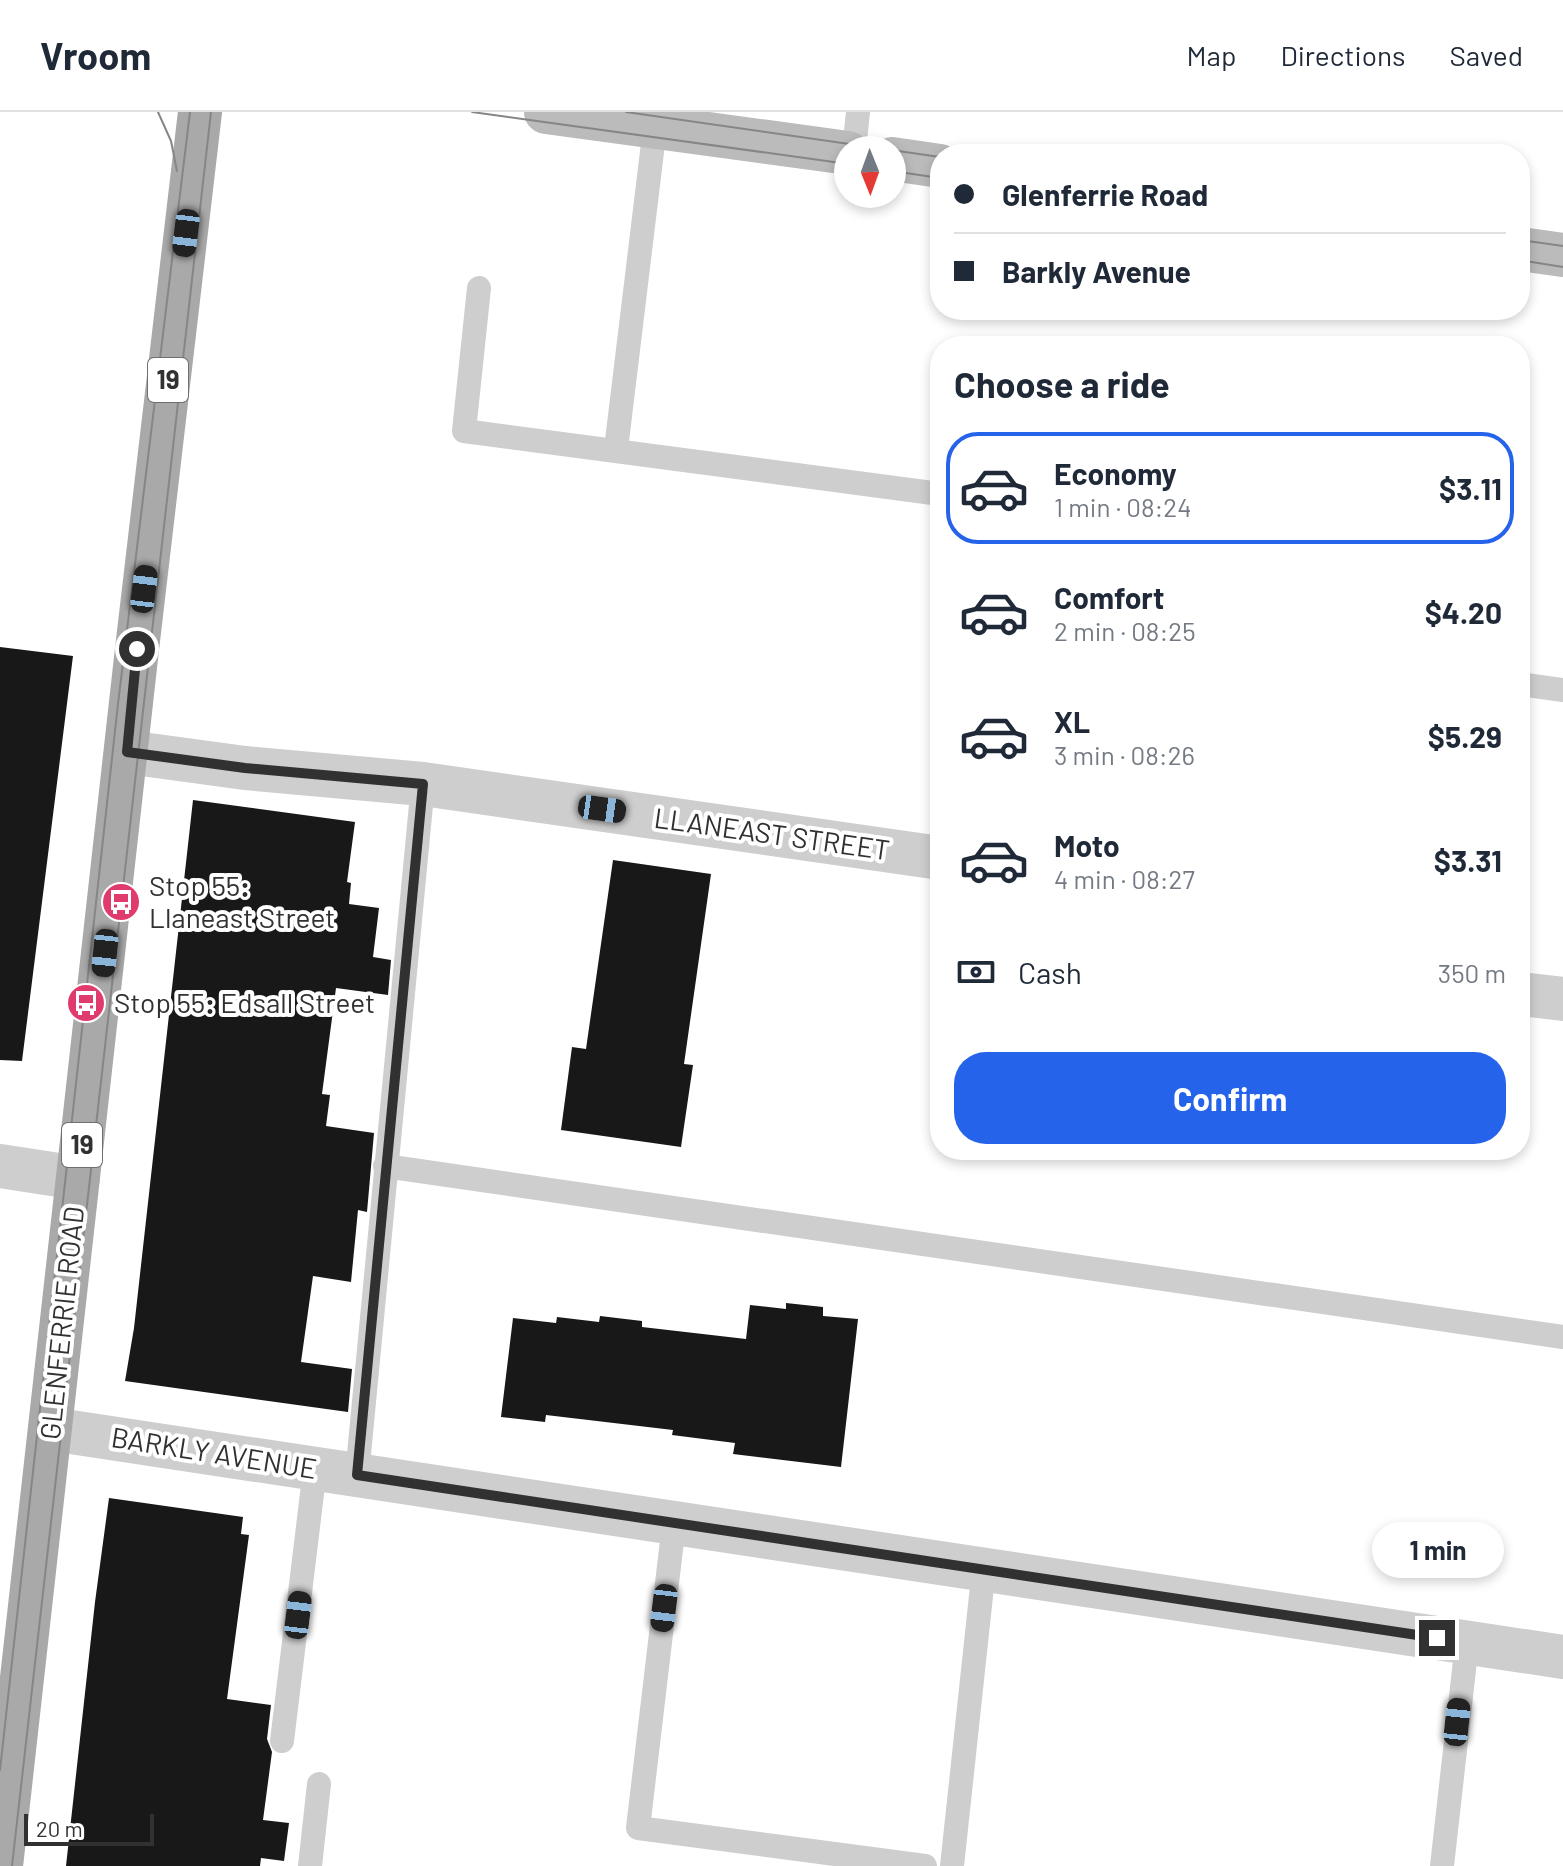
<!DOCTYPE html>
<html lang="en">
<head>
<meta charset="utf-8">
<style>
	:root { --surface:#fff; --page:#f2f2f3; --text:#1f2937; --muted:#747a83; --line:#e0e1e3; --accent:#2563eb }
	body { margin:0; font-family:Barlow,sans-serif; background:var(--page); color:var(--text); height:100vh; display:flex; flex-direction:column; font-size:30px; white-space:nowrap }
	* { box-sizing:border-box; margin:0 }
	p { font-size:26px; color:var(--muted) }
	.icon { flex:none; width:44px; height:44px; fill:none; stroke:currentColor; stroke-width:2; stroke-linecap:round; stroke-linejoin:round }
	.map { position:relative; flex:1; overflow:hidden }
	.panel { position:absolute; left:930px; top:224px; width:600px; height:824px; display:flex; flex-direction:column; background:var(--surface); border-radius:32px; box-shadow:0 4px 12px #0003 }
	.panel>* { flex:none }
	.banner { position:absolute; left:930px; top:32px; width:600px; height:176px; border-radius:32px; box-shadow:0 4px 12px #0003; display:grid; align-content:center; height:176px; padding:0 24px; background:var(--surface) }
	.needle { width:52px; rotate:179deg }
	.buttons { position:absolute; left:834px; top:24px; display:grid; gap:16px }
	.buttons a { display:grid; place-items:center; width:72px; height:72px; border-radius:50%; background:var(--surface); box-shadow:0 4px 12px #0003; font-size:40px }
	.scale { position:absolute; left:24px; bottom:20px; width:130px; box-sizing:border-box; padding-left:8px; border:4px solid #313131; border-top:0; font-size:22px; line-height:28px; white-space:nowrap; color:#313131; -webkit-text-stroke:6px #fff; paint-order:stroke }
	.end { position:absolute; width:36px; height:36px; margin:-18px; border:10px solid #313131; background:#fff; box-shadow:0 0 0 4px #fff }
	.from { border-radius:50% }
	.bubble { position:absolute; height:56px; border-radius:28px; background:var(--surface); box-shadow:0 4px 12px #0003; font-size:26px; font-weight:700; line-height:56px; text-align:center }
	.car { position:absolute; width:24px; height:48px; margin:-24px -12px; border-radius:10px; box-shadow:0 0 6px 2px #0007; background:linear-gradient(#222 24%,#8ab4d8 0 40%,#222 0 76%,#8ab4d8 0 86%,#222 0) }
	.banner b { display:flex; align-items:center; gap:28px; height:76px; font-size:30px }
	.banner b+b { border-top:2px solid var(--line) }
	.banner i { width:20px; height:20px; background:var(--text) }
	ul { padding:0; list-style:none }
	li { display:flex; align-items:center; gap:24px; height:112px; margin:0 16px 12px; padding:0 8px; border:4px solid transparent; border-radius:32px }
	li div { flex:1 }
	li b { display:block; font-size:30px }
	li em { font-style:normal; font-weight:700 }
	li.selected { border-color:var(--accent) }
	li>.icon { width:72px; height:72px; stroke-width:1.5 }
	h2 { padding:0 24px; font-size:36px; line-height:96px }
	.pay { display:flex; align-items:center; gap:20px; height:88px; padding:0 24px; font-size:30px }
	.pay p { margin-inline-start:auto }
	.primary-button { display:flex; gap:16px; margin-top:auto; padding:16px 24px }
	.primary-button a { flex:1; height:92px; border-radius:32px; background:var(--accent); color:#fff; font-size:32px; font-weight:700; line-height:92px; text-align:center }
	header { display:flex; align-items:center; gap:48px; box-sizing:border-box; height:112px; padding:0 40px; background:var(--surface); border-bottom:2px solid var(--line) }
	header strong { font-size:38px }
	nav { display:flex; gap:44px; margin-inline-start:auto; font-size:28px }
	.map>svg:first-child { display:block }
	.building { fill:#181818 }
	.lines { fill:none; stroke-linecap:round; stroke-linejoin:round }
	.lane { stroke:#cecece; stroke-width:24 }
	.street { stroke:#cecece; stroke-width:44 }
	.secondary { stroke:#bbb; stroke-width:44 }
	.primary { stroke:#a9a9a9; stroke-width:44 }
	.tram { stroke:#868686; stroke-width:2 }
	.route { stroke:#313131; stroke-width:10 }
	.labels { text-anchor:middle; stroke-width:8; stroke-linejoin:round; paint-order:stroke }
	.shield { fill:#fff; stroke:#6f6f6f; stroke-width:2 }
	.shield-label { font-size:26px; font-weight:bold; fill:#313131 }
	.street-label { font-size:28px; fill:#313131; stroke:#fff }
	.poi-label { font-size:28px; fill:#313131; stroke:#fff; text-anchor:start }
</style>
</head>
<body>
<header>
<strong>Vroom</strong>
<nav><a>Map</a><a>Directions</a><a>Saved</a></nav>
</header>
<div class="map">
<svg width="1563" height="1754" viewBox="0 0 1563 1754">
	<rect width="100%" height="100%" fill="#fff"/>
	<path class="building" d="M0,535l73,9 -51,405 -22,-1z
		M193,688l162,22 -8,60 4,1 -2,21 30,4 -6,49 18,3 -3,35 -52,-7 -14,106 8,1 -4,31 48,7 -7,79 -9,-2 -7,72 -38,-6 -12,86 51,7 -4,43 -223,-31 9,-53z
		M613,748l98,14 -27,190 9,1 -12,82 -120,-17 11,-83 14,2z
		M786,1191l37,4v9l35,3 -17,148 -108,-13 2,-11 -63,-8 1,-5 -127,-15 -1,7 -44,-5 12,-99 43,5 1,-6 42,5 1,-6 42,5v6l104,12 4,-34 36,4z
		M109,1386l134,19 -2,17 8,1 -22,164 44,6 -4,34 5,13 -9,68 26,3 -5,38 -23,-3 -1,8h-194l29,-264z"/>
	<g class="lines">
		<path class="lane" d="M854,38l4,-38
			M479,176l-15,143 476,63
			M616,337l39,-322
			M1520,572l43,6
			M385,1054l1178,171
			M357,1363l66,-691
			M674,1412l-36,304 287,38
			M282,1629l33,-272
			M310,1754l9,-82
			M952,1754l32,-298
			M1442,1754l25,-223"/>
		<path class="street" d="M127,640l118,16 178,16 517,74
			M1520,882l43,5
			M0,1054l78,12
			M51,1317l1512,228"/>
		<path class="secondary" d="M546,0l302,41
			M892,47l48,7
			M1520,137l43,6"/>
		<path class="primary" d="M1,1754l136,-1217 63,-537"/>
		<path class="tram" d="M158,0l13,29 6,30
			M472,0l376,52
			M626,0l314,45
			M892,59l48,7
			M1520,128l43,6
			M1520,148l43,7
			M0,1658l118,-1066 72,-592
			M12,1754l199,-1754"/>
	</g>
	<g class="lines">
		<path class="route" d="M137,537l-10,103 118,16 178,16 -66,691 1080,163"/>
	</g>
	<defs>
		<g id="bus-disc" transform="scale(2)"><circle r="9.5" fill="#e03b6d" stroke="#fff"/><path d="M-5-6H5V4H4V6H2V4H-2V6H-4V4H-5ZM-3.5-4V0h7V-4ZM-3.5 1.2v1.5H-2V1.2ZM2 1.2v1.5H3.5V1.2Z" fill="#fff"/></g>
	</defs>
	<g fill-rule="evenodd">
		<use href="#bus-disc" x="121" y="790"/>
		<use href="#bus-disc" x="86" y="891"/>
	</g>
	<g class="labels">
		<g class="shield">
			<rect x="148" y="246" width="40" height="44" rx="6"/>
			<rect x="62" y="1011" width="40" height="44" rx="6"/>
		</g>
		<g class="shield-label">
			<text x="168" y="277">19</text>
			<text x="82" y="1042">19</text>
		</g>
		<g class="street-label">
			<text transform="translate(772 722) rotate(8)" y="10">LLANEAST STREET</text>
			<text transform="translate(62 1211) rotate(-84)" y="10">GLENFERRIE ROAD</text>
			<text transform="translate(214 1341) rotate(9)" y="10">BARKLY AVENUE</text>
		</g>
		<g class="poi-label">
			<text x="149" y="784">Stop 55:<tspan x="149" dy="32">Llaneast Street</tspan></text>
			<text x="114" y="901">Stop 55: Edsall Street</text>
		</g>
	</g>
</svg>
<div class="buttons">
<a><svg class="needle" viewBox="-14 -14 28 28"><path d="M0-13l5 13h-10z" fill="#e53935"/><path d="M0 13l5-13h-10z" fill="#747a83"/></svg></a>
</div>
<div class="scale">20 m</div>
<i class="end from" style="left:137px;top:537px"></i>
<i class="end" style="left:1437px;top:1526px"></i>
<div class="bubble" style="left:1372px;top:1410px;width:132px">1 min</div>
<i class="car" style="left:186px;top:121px;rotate:187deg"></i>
<i class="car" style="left:144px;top:477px;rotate:7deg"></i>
<i class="car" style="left:602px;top:697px;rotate:98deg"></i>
<i class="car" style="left:105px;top:841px;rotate:186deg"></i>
<i class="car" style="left:664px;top:1496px;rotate:187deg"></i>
<i class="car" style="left:298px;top:1503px;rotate:7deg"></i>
<i class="car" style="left:1457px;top:1610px;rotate:6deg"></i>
<div class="banner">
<b><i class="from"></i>Glenferrie Road</b>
<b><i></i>Barkly Avenue</b>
</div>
<section class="panel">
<h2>Choose a ride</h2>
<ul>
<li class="selected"><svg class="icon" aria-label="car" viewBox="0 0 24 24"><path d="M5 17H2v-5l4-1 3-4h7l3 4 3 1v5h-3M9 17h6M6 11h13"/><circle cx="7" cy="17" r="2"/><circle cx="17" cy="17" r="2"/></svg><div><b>Economy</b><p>1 min · 08:24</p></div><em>$3.11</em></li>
<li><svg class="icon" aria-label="car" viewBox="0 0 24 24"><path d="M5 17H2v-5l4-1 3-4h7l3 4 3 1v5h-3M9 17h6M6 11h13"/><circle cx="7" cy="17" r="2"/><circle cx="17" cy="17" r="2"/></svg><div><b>Comfort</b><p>2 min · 08:25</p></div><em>$4.20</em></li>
<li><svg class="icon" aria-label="car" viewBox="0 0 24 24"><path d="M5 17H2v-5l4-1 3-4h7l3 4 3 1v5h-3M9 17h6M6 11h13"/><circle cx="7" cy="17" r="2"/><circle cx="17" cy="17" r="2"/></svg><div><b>XL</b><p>3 min · 08:26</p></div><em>$5.29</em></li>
<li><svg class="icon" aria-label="car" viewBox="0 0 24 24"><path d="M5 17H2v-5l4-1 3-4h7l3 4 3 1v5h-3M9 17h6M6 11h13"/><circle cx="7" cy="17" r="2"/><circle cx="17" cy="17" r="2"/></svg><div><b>Moto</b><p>4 min · 08:27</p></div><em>$3.31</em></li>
</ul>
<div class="pay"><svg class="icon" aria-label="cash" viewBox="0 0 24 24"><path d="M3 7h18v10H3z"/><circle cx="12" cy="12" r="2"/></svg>Cash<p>350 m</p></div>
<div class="primary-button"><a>Confirm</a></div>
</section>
</div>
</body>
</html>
